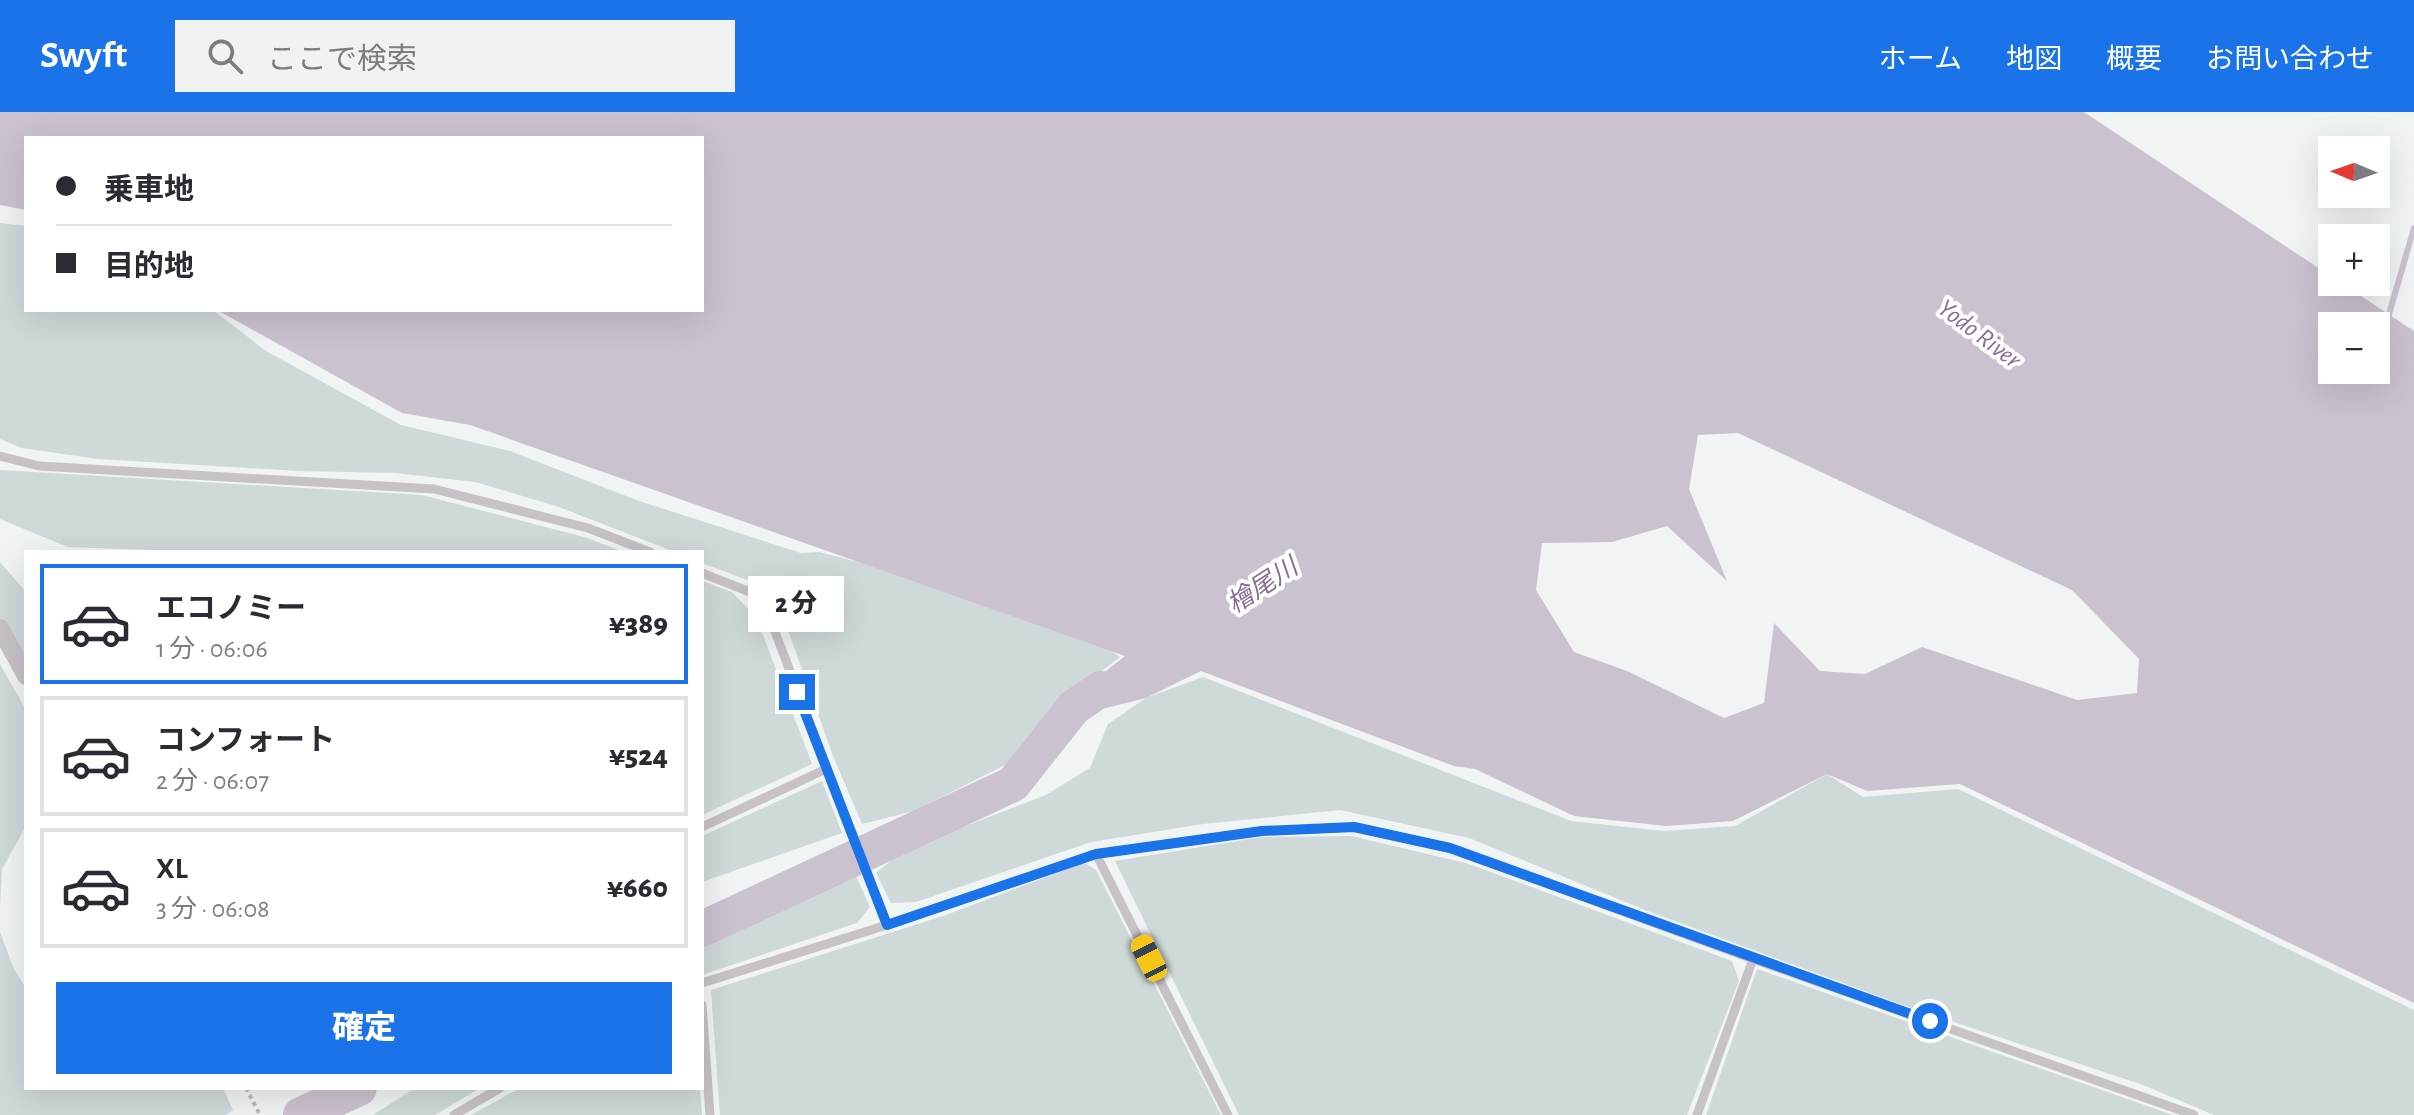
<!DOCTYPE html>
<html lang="ja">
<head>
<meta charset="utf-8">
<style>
	:root { --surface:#fff; --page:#f2f2f3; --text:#2b2b33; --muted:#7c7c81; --line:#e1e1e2; --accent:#1a73e8 }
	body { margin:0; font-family:"Alegreya Sans","Noto Sans JP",sans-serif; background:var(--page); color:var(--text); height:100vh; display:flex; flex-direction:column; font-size:30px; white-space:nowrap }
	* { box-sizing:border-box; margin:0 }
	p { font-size:26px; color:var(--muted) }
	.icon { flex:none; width:44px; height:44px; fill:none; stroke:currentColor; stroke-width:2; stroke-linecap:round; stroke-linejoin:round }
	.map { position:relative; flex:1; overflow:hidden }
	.panel { position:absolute; left:24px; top:438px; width:680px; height:540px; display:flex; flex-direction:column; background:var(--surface); border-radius:0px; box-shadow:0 8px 32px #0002 }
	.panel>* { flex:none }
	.hud { position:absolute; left:24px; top:24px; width:680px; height:176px; border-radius:0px; box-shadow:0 8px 32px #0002; display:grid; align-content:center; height:176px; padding:0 32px; background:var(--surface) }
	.needle { width:52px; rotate:272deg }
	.tools { position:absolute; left:2318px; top:24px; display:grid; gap:16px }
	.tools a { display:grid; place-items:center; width:72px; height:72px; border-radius:0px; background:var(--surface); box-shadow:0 8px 32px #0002; font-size:40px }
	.end { position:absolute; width:36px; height:36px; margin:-18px; border:10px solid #1a73e8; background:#fff; box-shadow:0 0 0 4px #fff }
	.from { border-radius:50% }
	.bubble { position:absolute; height:56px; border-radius:0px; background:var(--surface); box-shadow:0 8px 32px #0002; font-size:26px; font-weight:800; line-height:56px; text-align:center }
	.car { position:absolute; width:24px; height:48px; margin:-24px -12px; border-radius:10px; box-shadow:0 0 6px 2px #0007; background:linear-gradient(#f5c518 24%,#345 0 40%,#f5c518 0 76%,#345 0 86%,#f5c518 0) }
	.hud b { display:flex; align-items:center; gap:28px; height:76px; font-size:30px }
	.hud b+b { border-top:2px solid var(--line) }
	.hud i { width:20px; height:20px; background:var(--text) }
	ul { padding:14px 0 0; list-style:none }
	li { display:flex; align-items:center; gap:24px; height:120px; margin:0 16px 12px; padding:0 16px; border:4px solid var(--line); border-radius:0px }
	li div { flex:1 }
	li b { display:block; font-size:30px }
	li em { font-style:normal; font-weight:800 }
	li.on { border-color:var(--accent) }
	li>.icon { width:72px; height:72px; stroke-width:1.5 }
	.action { display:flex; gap:16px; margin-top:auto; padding:16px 32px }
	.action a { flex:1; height:92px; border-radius:0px; background:var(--accent); color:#fff; font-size:32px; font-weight:800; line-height:92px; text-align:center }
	header { display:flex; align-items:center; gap:48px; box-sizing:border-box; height:112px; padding:0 40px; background:var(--accent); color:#fff }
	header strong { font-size:38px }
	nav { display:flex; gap:44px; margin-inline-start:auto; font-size:28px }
	.search { width:560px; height:72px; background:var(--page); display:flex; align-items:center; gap:20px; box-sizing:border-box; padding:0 28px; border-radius:0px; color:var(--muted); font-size:30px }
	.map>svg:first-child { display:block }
	.green { fill:#cfd9d9 }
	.water { fill:#cbc2cf; fill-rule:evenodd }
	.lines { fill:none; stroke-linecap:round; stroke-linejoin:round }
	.stream { stroke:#cbc2cf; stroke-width:6 }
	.river { stroke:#cbc2cf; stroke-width:36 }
	.path { stroke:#bcb7bc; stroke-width:4; stroke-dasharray:4 4; stroke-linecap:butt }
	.lane { stroke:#c7c1c8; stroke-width:9 }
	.street { stroke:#c7c1c8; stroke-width:18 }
	.route { stroke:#1a73e8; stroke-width:10 }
	.labels { text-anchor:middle; stroke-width:8; stroke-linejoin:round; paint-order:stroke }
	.water-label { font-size:26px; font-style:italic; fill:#886d94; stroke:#fff }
</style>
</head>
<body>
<header>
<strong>Swyft</strong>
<div class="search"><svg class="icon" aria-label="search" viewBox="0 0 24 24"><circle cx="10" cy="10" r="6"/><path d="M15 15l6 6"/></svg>ここで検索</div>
<nav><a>ホーム</a><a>地図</a><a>概要</a><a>お問い合わせ</a></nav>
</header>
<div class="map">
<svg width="2414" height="1003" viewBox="0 0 2414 1003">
	<rect width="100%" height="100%" fill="#f0f4f2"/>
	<path class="green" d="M0,111l26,3v84h187l53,41 135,74 109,26 129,50 162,52 18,-1 47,12 236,80 18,13 -49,38 -58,66 -99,50 -52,13 -29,-68 -49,-137 -16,-31 -66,-25v-11h-27l-119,-46 -81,-24 -79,-9 -98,-2 -200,-12 -76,-11 -22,-9z
		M0,358l422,25 162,42 40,15h-417l-139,-5 -68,-28z
		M0,450l26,30v72l-26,-44z
		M702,469l30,11 24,25 56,147 -110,51z
		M0,552l26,46v116l-24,43 -2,39z
		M1203,565l368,144 93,10 71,-5 92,-52 36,23 95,-8 456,221v105h-200l-71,-30 -240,-80 -258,-95 -176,-72 -129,-28 -137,14 -112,18 -175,60 -25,1 -15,-30 28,-23 142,-55 44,-27 18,-44 38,-26z
		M822,669l20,52 -140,49v-46z
		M1351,724l115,27 266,98 7,20 -52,134h-448l-124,-254 147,-24z
		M1084,751l12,7 125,245h-501l-9,-125 235,-75z
		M853,757l17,38 -13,16 -155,52v-37z
		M0,820l14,37 12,19v100h197l10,22 -7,5h-226z
		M1757,857l416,146h-467z
		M415,976h65l-45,27h-62z
		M520,976h180l2,27h-231z"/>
	<path class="water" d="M0,0h2084l248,165v5h8l74,49v672l-454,-219 -93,7 -40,-17 -94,47 -67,5 -92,-10 -99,-47 -21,-3 -253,-95 -55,27 -80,20 -13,-1 10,-12 62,-49 -655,-231 -68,-12 -185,-103h485v-172h-676v72l-26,-5zM2332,214h44v44h-44zM1738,321l334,157 67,69 -2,34 -60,7 -155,-53 -57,27 -45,-3 -46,-48 -10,80 -40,15 -97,-47 -53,-19 -38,-62 6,-47 70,-1 55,-16 60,55 -38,-92 9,-54z"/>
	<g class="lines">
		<path class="stream" d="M2387,209l27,-93"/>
		<path class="river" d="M702,817l311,-145 61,-77 27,-18
			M301,1003l58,-27"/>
		<path class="path" d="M246,976l14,27"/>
		<path class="lane" d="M0,344l39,10 395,23 154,39 62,24
			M702,461l53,21 14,22 118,309 209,-71 166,-23 92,-4 96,21 303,111 441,156
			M702,715l124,-58
			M1096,742l132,261
			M702,871l185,-58
			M702,893l8,110
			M454,1003l46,-27
			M1697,1003l56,-156"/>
		<path class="street" d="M0,516l26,48"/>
	</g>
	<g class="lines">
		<path class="route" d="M797,580l90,233 209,-71 166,-23 92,-4 96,21 480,173"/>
	</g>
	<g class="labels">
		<g class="water-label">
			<text transform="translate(1980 221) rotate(37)" y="9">Yodo River</text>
			<text transform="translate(1262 473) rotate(-33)" y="9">檜尾川</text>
		</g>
	</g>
</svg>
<div class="tools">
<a><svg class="needle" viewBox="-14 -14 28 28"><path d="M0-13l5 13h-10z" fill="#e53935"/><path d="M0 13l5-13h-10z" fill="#7c7c81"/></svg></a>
<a>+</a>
<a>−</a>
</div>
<i class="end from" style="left:1930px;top:909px"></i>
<i class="end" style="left:797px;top:580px"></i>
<div class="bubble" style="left:748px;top:464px;width:96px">2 分</div>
<i class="car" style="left:1149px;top:846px;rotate:333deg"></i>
<div class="hud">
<b><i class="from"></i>乗車地</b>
<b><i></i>目的地</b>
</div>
<section class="panel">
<ul>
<li class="on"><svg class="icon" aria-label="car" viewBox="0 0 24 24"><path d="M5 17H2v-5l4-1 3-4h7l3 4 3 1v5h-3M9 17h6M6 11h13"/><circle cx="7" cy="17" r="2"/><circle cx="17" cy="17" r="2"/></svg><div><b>エコノミー</b><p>1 分 · 06:06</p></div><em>¥389</em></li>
<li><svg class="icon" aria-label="car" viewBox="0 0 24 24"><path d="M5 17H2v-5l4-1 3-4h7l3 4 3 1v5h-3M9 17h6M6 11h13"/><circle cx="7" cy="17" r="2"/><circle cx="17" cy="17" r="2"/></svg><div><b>コンフォート</b><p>2 分 · 06:07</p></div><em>¥524</em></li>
<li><svg class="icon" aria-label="car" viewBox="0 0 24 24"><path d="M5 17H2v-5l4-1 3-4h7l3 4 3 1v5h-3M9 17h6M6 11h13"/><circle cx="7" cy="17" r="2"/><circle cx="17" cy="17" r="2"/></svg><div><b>XL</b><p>3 分 · 06:08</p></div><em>¥660</em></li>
</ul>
<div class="action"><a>確定</a></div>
</section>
</div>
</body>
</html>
